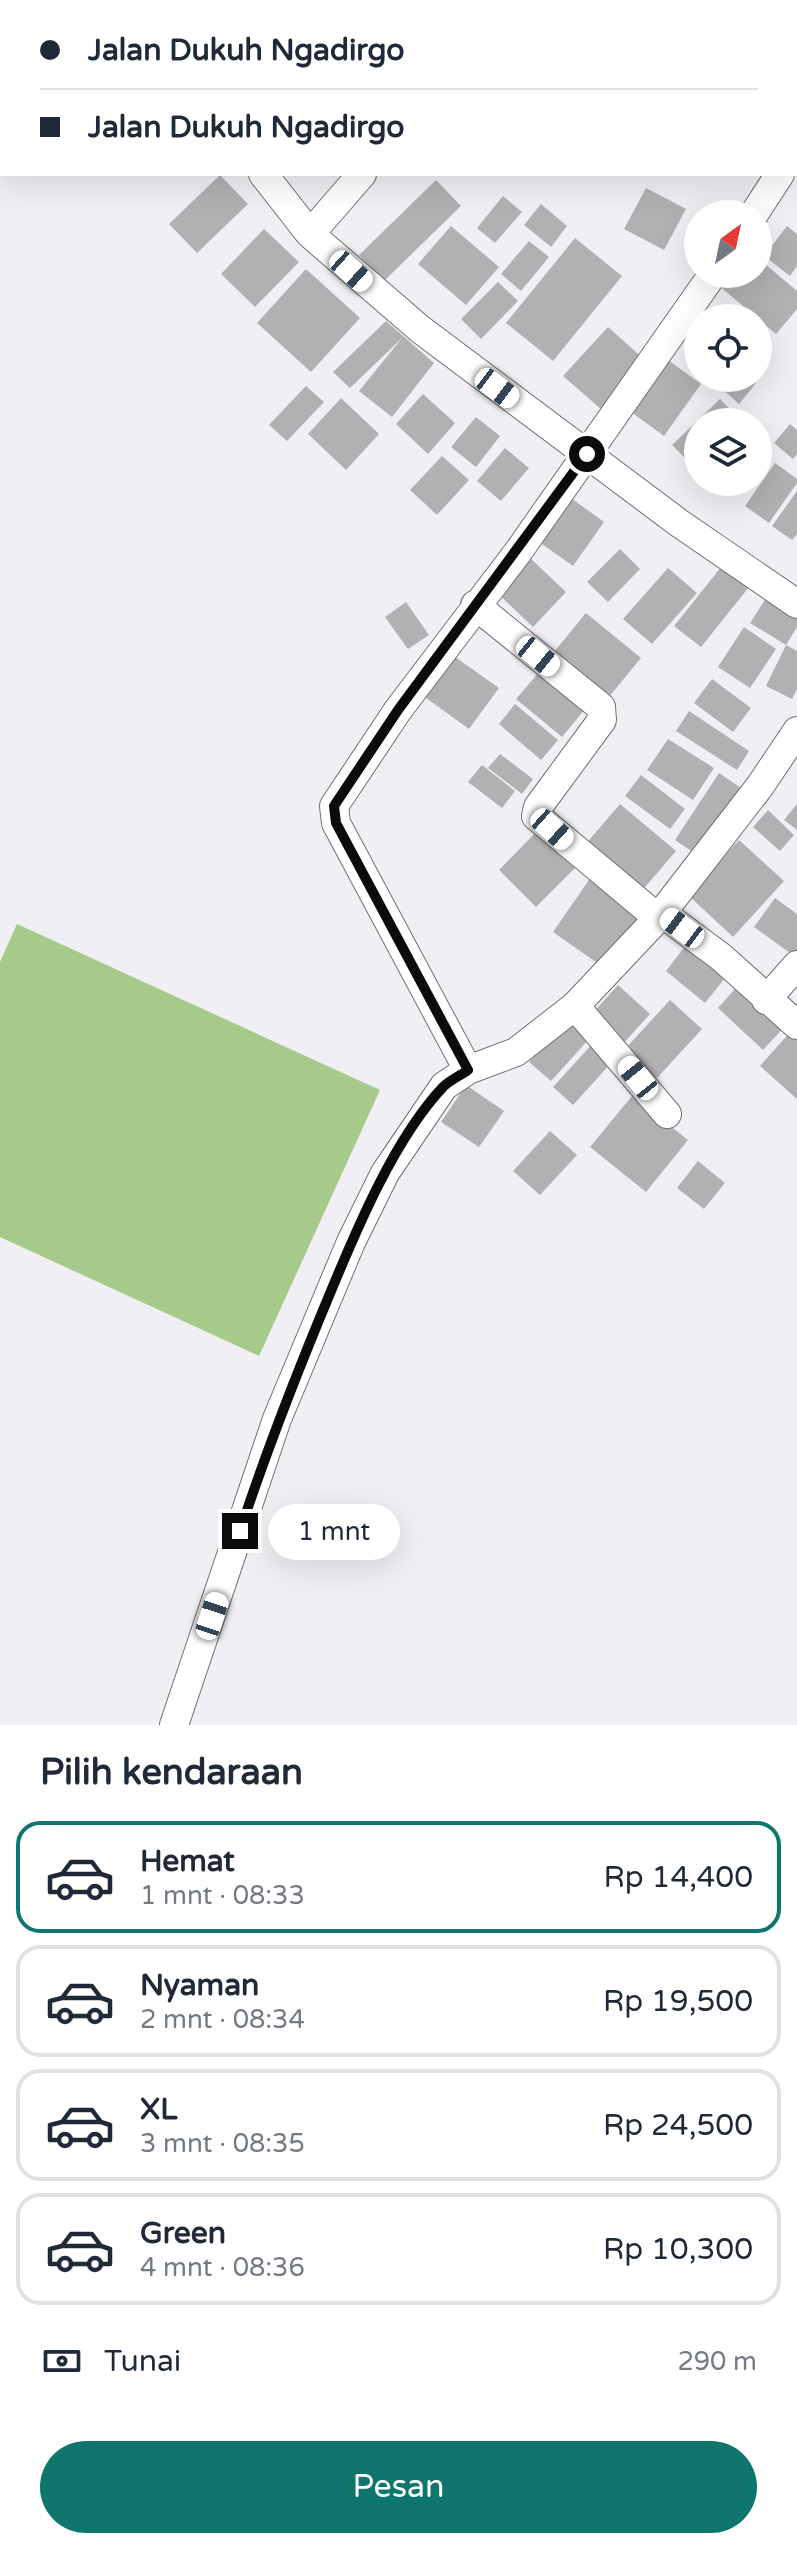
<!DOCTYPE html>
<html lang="id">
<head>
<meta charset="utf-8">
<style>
	:root { --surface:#fff; --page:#f6f6f7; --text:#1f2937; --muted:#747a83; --line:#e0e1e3; --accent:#0f766e }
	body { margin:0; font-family:"Varela Round",sans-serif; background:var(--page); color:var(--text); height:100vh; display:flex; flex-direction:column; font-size:30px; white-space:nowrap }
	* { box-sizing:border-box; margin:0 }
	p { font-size:26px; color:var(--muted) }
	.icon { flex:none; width:44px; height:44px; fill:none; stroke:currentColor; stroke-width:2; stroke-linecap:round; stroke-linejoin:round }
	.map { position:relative; height:1725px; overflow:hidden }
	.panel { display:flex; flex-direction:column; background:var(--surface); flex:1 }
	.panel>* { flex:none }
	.hud { position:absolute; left:0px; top:0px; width:798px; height:176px; box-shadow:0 8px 32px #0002; display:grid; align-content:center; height:176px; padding:0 40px; background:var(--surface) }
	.needle { width:52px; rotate:33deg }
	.fabs { position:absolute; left:684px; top:200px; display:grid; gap:16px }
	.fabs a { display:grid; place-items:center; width:88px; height:88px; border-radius:50%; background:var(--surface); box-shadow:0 8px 32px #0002; font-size:40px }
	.end { position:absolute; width:36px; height:36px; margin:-18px; border:10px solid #0c0b0c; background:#fff; box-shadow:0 0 0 4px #fff }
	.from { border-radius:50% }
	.bubble { position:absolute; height:56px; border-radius:28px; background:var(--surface); box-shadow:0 8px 32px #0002; font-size:26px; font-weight:600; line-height:56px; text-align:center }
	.car { position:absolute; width:24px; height:48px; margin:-24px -12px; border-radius:10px; box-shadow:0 0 6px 2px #0007; background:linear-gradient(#fff 24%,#345 0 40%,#fff 0 76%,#345 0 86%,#fff 0) }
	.hud b { display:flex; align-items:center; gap:28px; height:76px; font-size:30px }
	.hud b+b { border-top:2px solid var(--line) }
	.hud i { width:20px; height:20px; background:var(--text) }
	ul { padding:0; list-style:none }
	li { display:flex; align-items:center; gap:24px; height:112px; margin:0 16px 12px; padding:0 24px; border:4px solid var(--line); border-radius:24px }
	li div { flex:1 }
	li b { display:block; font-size:30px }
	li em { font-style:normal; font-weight:600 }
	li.selected { border-color:var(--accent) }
	li>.icon { width:72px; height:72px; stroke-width:1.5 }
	h2 { padding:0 40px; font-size:36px; line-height:96px }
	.pay { display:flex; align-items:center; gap:20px; height:88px; padding:0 40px; font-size:30px }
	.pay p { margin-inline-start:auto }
	.button { display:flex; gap:16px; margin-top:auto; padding:16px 40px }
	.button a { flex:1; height:92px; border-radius:48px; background:var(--accent); color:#fff; font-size:32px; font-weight:600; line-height:92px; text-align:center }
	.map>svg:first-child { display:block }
	.green { fill:#a6ca8a }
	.building { fill:#b2b0b3 }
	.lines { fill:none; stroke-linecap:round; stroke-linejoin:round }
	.street-casing { stroke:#706f72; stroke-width:30 }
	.street { stroke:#fff; stroke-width:28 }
	.route { stroke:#0c0b0c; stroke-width:10 }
</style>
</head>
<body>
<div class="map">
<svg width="797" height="1725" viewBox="0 0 797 1725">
	<rect width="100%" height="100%" fill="#f0eff3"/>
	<path class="green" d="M17,924l363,166 -121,266 -259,-119v-275z"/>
	<path class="building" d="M220,175l28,29 -51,49 -28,-29z
		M436,180l25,26 -77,75 -25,-26z
		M646,188l40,21 -22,41 -40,-21z
		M503,196l19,16 -27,31 -18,-15z
		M541,204l26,22 -16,21 -27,-22z
		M451,226l48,41 -33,38 -48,-41z
		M787,226l10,8v32l-7,10 -26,-20z
		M264,229l35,33 -44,45 -34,-33z
		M575,238l47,38 -69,85 -47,-38z
		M529,241l20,16 -28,34 -20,-17z
		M758,258l39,33v18l-21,25 -59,-50 8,-10h33z
		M306,269l54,49 -49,54 -54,-49z
		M498,282l20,19 -37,38 -20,-20z
		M386,321l48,42 -42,54 -33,-26 43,-53 -52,50 -17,-16z
		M608,327l38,34 -44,49 -39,-34z
		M664,357l37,27 -37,52 -37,-27z
		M730,378h20l6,5 -17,21 -18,-16z
		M306,386l18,16 -37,39 -18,-16z
		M423,394l32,29 -27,31 -32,-30z
		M341,398l38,36 -33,36 -38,-36z
		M720,399l22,23h-44v49l-26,-26z
		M476,417l24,19 -24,31 -25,-20z
		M790,424l7,6v24l-4,5 -19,-16z
		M505,448l24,20 -28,33 -24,-20z
		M442,456l27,24 -32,35 -27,-25z
		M775,463l22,16v4l-28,40 -24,-17z
		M797,491v43l-5,6 -20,-14z
		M564,493l40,29 -31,44 -41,-29z
		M620,549l20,20 -32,33 -21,-20z
		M527,555l39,37 -33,35 -39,-37z
		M722,566l27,21 -48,60 -27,-21z
		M668,568l29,25 -45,51 -29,-25z
		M766,598l31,19v10l-11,18 11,6v38l-5,10 -26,-13 20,-41 -36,-22z
		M406,602l23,33 -21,14 -23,-32z
		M586,613l55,45 -33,40 -54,-46z
		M744,627l32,22 -26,39 -32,-21z
		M451,654l48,34 -30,41 -47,-34z
		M540,671l45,38 -23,28 -46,-38z
		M712,679l39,29 -18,24 -39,-29z
		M515,704l43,36 -17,20 -42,-36z
		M689,711l60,40 -12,19 -61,-39z
		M668,739l46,29 -21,32 -46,-30z
		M500,754l33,25 -11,15 -34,-26z
		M482,765l33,26 -13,17 -34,-26z
		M719,773l28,19 -45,66 -27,-18z
		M641,775l44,34 -15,20 -45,-33z
		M620,804l56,47 -36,42 -56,-47z
		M797,804v26l-13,-10z
		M768,810l26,25 -14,16 -27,-24z
		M543,825l38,37 -45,45 -37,-37z
		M739,840l45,41 -51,56 -45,-42z
		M593,874l51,36 -41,57 -50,-35z
		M775,898l22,16v44l-43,-31z
		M689,941l40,32 -24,30 -39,-32z
		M743,980l46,42 -26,28 -45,-42z
		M618,985l32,29 -28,31 -32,-29z
		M670,1000l32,29 -45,49 -32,-29z
		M568,1020l21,19 -38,42 -22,-19z
		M792,1030l5,5v64l-37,-33z
		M593,1043l20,18 -40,44 -20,-18z
		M466,1085l38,26 -25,36 -38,-25z
		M632,1096l56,44 -42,52 -56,-45z
		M550,1131l27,24 -37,40 -27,-24z
		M698,1161l27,22 -21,26 -27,-21z"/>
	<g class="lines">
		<g class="street-casing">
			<path id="street" d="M136,0l1,2
				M781,0l4,2
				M796,151l1,-2
				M263,174l47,60 110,95 259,194 118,81
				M754,214l26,-40
				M310,234l52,-60
				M475,605l126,102 1,13 -64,87 -2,9 122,102
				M662,913l59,44 76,68
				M766,1000l31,-35
				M575,1006l92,108
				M468,1070l-132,-247 -2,-17 64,-96 120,-158 195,-278
				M174,1725l103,-306 74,-177 34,-69 59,-87 24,-16 48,-18 59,-46 83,-88 102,-132 37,-55"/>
		</g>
		<use href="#street" class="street"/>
	</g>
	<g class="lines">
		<path class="route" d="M240,1531c27,-82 58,-161 91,-240 27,-65 64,-153 112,-204 7,-7 17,-11 25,-17l-132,-247 -2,-17 64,-96 189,-256"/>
	</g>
</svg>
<div class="fabs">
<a><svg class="needle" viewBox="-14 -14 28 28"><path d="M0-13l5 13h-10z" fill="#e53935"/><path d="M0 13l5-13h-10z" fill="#747a83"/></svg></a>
<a><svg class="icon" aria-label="locate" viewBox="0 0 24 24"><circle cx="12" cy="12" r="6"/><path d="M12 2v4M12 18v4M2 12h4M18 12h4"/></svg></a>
<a><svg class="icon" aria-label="layers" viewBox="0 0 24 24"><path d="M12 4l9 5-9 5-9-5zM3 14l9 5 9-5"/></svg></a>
</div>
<i class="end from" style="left:587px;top:454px"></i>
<i class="end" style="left:240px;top:1531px"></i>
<div class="bubble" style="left:268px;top:1504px;width:132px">1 mnt</div>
<i class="car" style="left:351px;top:271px;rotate:132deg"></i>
<i class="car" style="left:497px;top:388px;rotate:127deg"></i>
<i class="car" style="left:538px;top:656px;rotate:129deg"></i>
<i class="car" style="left:552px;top:829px;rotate:132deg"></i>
<i class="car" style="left:682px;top:928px;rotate:307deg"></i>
<i class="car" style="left:638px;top:1078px;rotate:321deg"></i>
<i class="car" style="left:212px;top:1616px;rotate:18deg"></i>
<div class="hud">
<b><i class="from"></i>Jalan Dukuh Ngadirgo</b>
<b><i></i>Jalan Dukuh Ngadirgo</b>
</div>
</div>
<section class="panel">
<h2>Pilih kendaraan</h2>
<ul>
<li class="selected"><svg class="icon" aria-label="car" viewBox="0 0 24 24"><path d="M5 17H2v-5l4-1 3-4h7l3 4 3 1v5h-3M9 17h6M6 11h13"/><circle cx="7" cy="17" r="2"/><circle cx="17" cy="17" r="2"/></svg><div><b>Hemat</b><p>1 mnt · 08:33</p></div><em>Rp 14,400</em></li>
<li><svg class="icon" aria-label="car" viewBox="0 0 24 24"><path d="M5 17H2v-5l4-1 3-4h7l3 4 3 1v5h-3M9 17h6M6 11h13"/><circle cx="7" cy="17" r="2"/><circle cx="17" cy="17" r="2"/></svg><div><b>Nyaman</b><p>2 mnt · 08:34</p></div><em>Rp 19,500</em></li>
<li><svg class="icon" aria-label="car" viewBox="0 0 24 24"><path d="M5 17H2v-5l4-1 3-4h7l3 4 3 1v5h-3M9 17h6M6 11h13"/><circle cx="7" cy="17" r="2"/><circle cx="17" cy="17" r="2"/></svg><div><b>XL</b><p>3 mnt · 08:35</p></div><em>Rp 24,500</em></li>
<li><svg class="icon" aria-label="car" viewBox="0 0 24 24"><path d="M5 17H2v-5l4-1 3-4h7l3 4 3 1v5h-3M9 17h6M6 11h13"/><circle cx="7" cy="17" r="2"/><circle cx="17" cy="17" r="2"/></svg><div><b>Green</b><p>4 mnt · 08:36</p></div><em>Rp 10,300</em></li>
</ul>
<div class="pay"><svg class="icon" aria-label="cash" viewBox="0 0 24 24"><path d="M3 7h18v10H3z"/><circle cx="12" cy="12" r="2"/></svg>Tunai<p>290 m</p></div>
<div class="button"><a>Pesan</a></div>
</section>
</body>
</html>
